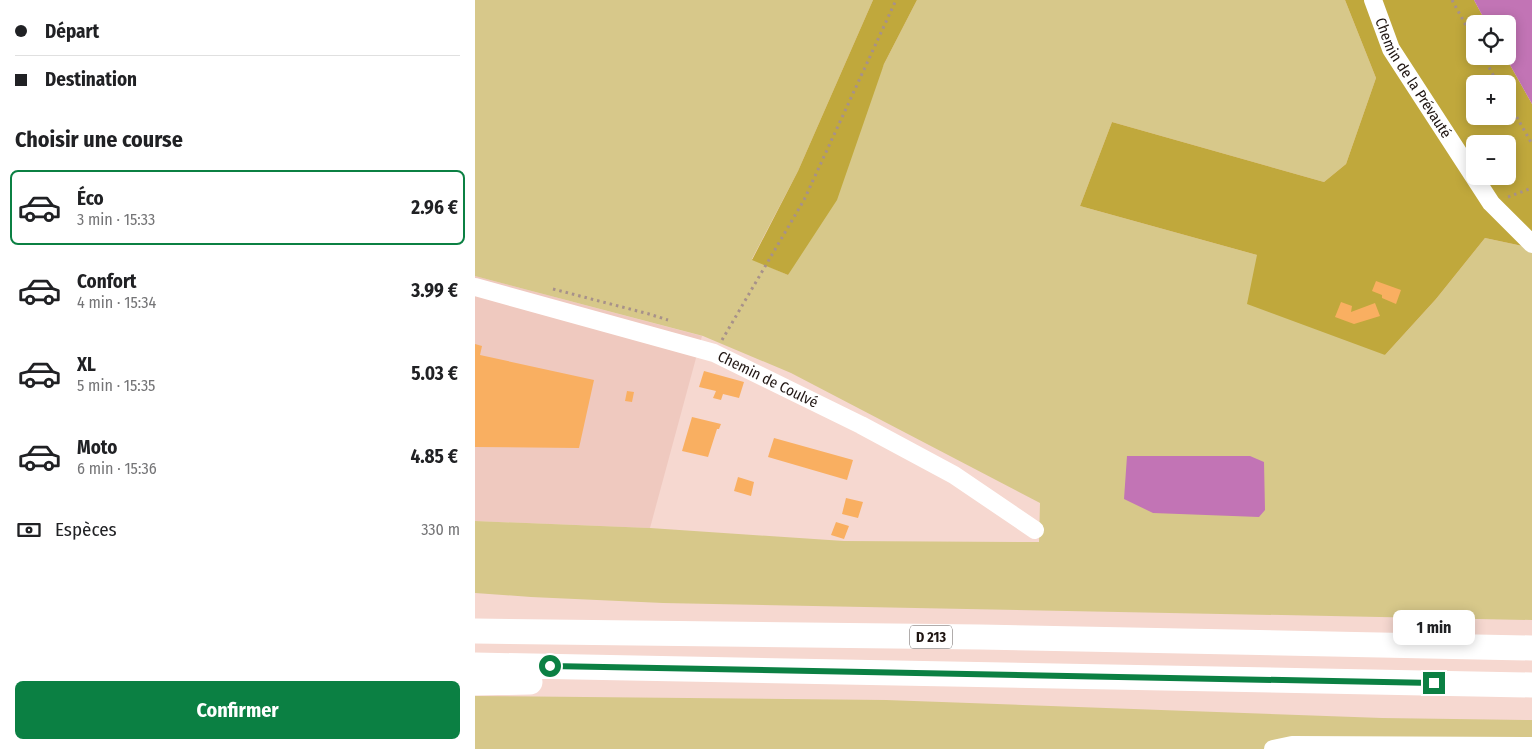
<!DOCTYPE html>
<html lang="fr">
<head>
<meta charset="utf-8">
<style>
	:root { --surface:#fff; --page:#f2f2f2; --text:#202124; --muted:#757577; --line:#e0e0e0; --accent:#0b8043 }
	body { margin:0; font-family:"Fira Sans Condensed",sans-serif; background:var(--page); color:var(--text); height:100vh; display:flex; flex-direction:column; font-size:19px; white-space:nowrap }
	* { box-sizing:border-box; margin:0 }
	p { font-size:16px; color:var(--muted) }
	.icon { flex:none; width:28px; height:28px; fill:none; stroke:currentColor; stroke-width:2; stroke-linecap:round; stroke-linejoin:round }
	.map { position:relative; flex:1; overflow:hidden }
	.side { display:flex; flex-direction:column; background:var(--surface); width:475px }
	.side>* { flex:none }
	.guide { display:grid; align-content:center; height:110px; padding:0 15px; background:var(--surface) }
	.buttons { position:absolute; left:991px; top:15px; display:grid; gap:10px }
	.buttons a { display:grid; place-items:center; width:50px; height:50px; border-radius:8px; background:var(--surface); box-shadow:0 2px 12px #0003; font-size:25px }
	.end { position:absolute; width:22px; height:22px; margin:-11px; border:6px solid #0b8043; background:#fff; box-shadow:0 0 0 2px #fff }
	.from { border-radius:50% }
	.bubble { position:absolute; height:35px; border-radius:8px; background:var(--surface); box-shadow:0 2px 12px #0003; font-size:16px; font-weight:700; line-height:35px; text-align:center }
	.guide b { display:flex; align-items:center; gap:18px; height:48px; font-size:19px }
	.guide b+b { border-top:1px solid var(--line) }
	.guide i { width:12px; height:12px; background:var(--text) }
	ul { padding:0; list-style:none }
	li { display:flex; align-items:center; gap:15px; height:75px; margin:0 10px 8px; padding:0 5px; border:2px solid transparent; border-radius:8px }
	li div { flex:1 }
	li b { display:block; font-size:19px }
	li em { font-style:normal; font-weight:700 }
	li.on { border-color:var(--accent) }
	li>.icon { width:45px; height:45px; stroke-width:1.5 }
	h2 { padding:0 15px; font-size:22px; line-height:60px }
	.pay { display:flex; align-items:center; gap:12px; height:55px; padding:0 15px; font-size:19px }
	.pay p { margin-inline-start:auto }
	.button { display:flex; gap:10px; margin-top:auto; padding:10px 15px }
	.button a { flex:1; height:58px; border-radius:8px; background:var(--accent); color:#fff; font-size:20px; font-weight:700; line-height:58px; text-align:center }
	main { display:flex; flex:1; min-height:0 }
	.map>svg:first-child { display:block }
	.built { fill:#efc9bf }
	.green { fill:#d7c88a }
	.forest { fill:#c0a83c; fill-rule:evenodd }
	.water { fill:#c274b5 }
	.building { fill:#f9af61 }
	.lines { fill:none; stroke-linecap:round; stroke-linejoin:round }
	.path { stroke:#a7918a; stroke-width:3; stroke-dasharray:2.5 4; stroke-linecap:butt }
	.minor { stroke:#fff; stroke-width:18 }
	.highway { stroke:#fff; stroke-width:25 }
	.route { stroke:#0b8043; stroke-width:6 }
	.labels { text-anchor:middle; stroke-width:4; stroke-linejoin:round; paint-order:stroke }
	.shield { fill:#fff; stroke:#625b59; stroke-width:1 }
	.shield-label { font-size:14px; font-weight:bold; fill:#1f1512 }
	.street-label { font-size:15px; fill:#1f1512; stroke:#fff }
</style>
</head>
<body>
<main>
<section class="side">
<div class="guide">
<b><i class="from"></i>Départ</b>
<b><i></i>Destination</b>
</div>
<h2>Choisir une course</h2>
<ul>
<li class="on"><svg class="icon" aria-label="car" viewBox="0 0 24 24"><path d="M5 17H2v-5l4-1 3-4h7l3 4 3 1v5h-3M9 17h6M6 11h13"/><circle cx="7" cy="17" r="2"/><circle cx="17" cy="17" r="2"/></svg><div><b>Éco</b><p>3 min · 15:33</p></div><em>2.96 €</em></li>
<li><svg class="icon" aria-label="car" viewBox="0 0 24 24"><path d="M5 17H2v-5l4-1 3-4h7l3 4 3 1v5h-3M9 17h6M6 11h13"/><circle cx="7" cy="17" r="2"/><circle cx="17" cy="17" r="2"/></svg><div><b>Confort</b><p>4 min · 15:34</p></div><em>3.99 €</em></li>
<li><svg class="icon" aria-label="car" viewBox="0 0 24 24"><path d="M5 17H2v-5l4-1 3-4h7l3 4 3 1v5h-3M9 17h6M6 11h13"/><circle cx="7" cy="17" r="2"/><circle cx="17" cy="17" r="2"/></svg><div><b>XL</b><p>5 min · 15:35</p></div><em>5.03 €</em></li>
<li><svg class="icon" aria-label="car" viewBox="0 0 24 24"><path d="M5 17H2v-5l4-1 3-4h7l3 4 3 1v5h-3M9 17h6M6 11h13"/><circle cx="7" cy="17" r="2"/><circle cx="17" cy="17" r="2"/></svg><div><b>Moto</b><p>6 min · 15:36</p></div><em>4.85 €</em></li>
</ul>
<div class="pay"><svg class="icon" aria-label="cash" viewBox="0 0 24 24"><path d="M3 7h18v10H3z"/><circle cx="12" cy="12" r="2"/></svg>Espèces<p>330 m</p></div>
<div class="button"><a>Confirmer</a></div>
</section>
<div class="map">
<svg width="1057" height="749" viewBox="0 0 1057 749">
	<rect width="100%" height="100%" fill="#f6d8d0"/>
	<path class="built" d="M0,276l227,60 -52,192 -175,-7z"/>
	<path class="green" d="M0,0h398l-75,171 -46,88 36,16 96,-211 33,-64h428l31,78 -30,86 -22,18 -212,-60 -32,84 177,49 128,100 51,-56 49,-61 47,10v372l-869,-17 -132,-6 -56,-4v-72l175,7 194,13 195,1 1,-39 -249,-130 -88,-37 -228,-60z
		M0,696l411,4 496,18 150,2v29h-1057z"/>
	<path class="forest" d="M398,0h44l-33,64 -47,136 -49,75 -36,-15 46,-89z
		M870,0h129l13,24h-12v32h30l27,48v144l-47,-10 -49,61 -51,56 -138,-51 10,-49 -177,-49 32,-84 212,60 22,-18 30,-86zM1000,84h32v32h-32zM1000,144h32v32h-32z"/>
	<path class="water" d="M999,0h58v104l-27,-48h2v-32h-20z
		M652,456h123l14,6 1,48 -6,7 -106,-4 -29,-14z"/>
	<path class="building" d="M901,281l25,9 -5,14 -14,-6v-3l-10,-4z
		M866,302l11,4 -1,6 24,-9 5,13 -26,8 -19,-7z
		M0,344l7,2 -2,9 114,25 -15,68 -104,-1z
		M229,371l40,11 -5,16 -16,-4 -2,6 -8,-2 3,-7 -17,-4z
		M152,391l7,1 -2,10 -7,-1z
		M217,417l29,7 -2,5h-2l-9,28 -26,-6z
		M299,438l79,22 -6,20 -79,-23z
		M263,477l16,5 -3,14 -17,-5z
		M371,498l17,4 -5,16 -16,-4z
		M361,522l13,4 -5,13 -13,-4z"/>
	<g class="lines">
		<path class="path" d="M977,0l23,42
			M1008,56l15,28
			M1032,100l25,44
			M1033,197l24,-9
			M78,289l96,25 19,6
			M247,340l82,-140 92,-200"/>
		<g class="minor">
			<path id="s1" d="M898,0l18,49 100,154 41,41"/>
			<path id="s2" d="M0,287l239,66 147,72 93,50 81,55"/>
			<path d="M798,749l19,-4 240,1"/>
		</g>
		<path class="highway" d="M0,631l505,6 552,11
			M0,665l1057,20
			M0,683l55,-1"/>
	</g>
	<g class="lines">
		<path class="route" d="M75,666l884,17"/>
	</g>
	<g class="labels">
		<rect class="shield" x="435" y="625.5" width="42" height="23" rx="4"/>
		<g class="shield-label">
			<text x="456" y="642">D 213</text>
		</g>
		<g class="street-label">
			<text dy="5" stroke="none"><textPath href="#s1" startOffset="88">Chemin de la Prévauté</textPath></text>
			<text dy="5" stroke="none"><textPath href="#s2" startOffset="308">Chemin de Coulvé</textPath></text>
		</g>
	</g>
</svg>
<div class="buttons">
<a><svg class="icon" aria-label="locate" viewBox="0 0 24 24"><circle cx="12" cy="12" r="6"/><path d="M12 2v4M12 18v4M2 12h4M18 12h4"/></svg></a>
<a>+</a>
<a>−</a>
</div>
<i class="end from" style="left:75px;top:666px"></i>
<i class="end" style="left:959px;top:683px"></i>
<div class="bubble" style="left:918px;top:610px;width:82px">1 min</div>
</div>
</main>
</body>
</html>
